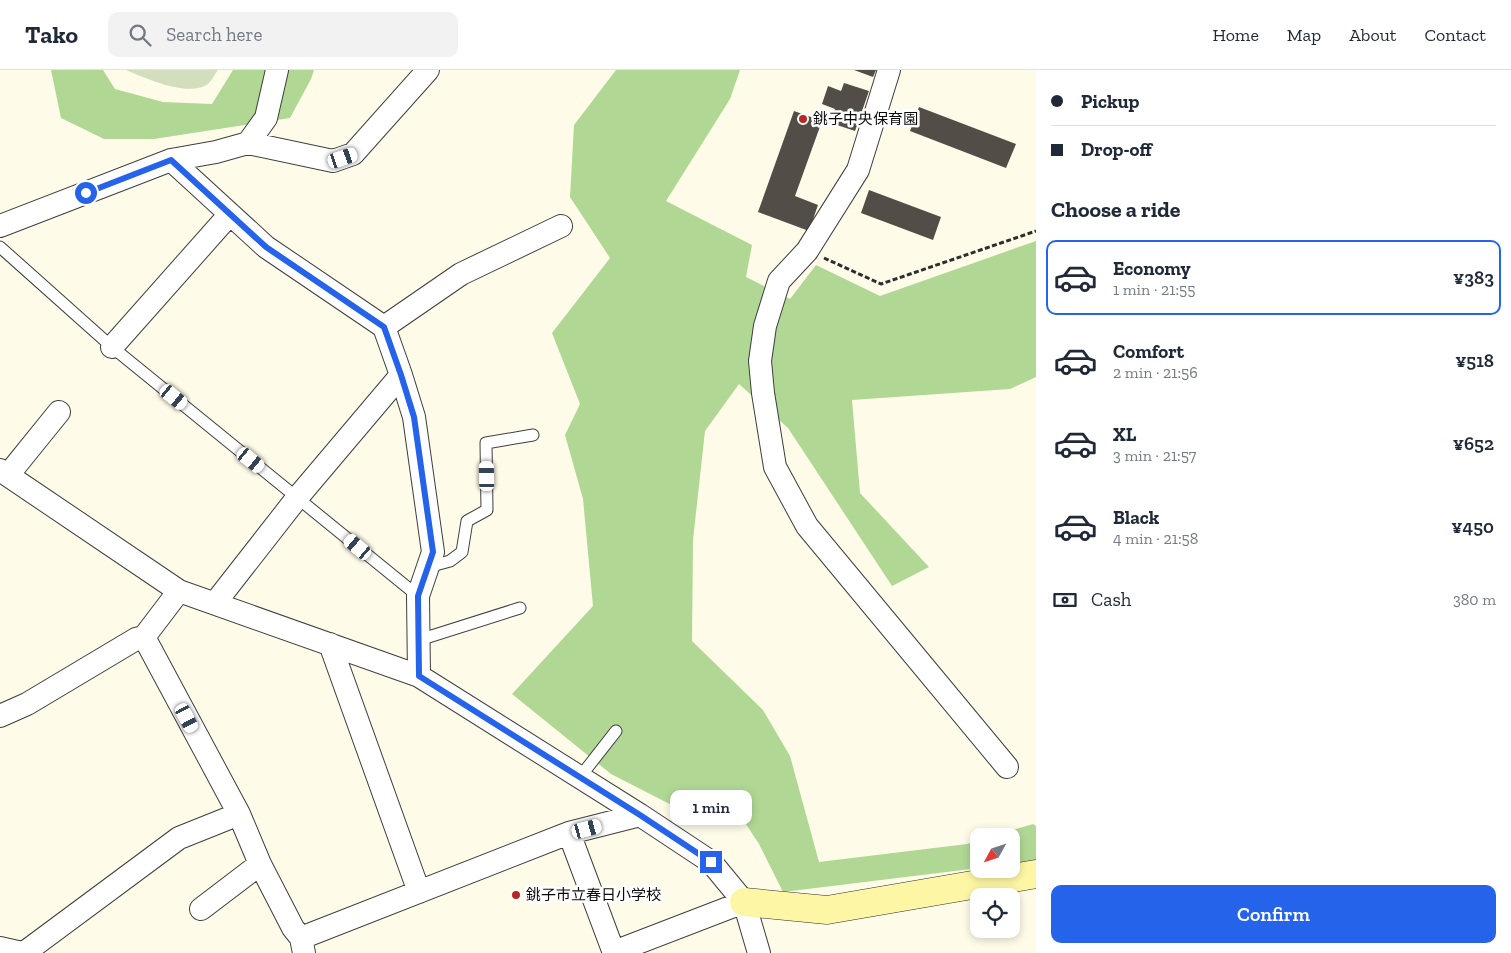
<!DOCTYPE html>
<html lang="en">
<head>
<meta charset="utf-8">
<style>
	:root { --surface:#fff; --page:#f2f2f3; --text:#1f2937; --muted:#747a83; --line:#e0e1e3; --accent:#2563eb }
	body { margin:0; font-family:"Zilla Slab","Noto Sans JP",serif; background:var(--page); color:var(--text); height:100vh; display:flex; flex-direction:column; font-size:19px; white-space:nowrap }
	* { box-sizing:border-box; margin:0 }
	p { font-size:16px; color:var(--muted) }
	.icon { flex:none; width:28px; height:28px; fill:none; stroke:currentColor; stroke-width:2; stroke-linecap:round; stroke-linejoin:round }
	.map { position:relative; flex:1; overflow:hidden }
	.sheet { display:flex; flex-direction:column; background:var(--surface); width:475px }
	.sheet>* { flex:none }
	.top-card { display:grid; align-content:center; height:110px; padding:0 15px; background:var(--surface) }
	.needle { width:32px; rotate:230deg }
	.buttons { position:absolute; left:970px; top:758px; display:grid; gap:10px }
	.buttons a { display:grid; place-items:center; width:50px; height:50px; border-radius:10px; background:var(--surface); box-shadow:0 2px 8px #0003; font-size:25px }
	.end { position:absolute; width:22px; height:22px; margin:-11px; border:6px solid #2563eb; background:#fff; box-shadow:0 0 0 2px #fff }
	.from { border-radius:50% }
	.bubble { position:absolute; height:35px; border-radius:10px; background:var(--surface); box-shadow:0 2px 8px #0003; font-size:16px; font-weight:600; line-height:35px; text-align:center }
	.car { position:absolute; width:15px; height:30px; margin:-15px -8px; border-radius:6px; box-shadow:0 0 4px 1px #0007; background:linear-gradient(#fff 24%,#345 0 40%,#fff 0 76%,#345 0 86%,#fff 0) }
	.top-card b { display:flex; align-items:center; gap:18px; height:48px; font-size:19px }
	.top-card b+b { border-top:1px solid var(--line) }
	.top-card i { width:12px; height:12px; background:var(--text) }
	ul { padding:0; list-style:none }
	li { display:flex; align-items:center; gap:15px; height:75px; margin:0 10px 8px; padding:0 5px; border:2px solid transparent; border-radius:10px }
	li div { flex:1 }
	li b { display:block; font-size:19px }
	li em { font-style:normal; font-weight:600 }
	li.current { border-color:var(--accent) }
	li>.icon { width:45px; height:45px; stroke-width:1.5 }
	h2 { padding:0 15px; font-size:22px; line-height:60px }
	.pay { display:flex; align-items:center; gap:12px; height:55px; padding:0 15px; font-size:19px }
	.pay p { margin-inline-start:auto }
	.button { display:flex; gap:10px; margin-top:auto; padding:10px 15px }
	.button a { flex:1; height:58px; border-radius:10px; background:var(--accent); color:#fff; font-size:20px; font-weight:600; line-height:58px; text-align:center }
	header { display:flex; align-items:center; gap:30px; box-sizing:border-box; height:70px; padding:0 25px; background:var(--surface); border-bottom:1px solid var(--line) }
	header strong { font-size:24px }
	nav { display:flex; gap:28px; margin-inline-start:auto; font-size:18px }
	.search { width:350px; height:45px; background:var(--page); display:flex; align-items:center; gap:12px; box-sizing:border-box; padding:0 18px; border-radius:10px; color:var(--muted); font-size:19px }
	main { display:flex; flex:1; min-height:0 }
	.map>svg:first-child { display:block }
	.forest { fill:#b0d894 }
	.cemetery { fill:#d2debc }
	.building { fill:#534d48 }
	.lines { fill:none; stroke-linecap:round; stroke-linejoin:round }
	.lane-casing { stroke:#3e3e3e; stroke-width:13 }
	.street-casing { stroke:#3e3e3e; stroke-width:24 }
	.secondary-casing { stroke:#2d2d2d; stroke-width:29 }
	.path { stroke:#2d2d2d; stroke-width:3; stroke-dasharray:5 2.5; stroke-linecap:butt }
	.lane { stroke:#fff; stroke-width:11 }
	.street { stroke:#fff; stroke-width:22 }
	.secondary { stroke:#fdf7a5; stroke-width:28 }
	.route { stroke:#2563eb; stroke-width:6 }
	.poi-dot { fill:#b72728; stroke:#fff; stroke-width:2 }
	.labels { text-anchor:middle; stroke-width:5; stroke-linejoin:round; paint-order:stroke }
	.poi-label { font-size:15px; fill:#0b0b0b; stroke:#fff; text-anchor:start }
</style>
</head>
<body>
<header>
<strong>Tako</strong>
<div class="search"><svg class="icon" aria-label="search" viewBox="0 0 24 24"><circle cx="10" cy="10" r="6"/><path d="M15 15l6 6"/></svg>Search here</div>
<nav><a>Home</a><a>Map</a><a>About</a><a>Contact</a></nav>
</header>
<main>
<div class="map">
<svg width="1036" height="883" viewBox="0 0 1036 883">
	<rect width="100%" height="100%" fill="#fffbe9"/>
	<path class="forest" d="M51,0h52l12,19 48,13 49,2 21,-34h81l-3,9 -21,39 -136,21h-50l-43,-21z
		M616,0h124l-10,29 -64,102 86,44 -6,32 44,22 26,-34 64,31 156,-55v136l-26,12 -158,11 8,93 69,74 -37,19 -104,-158 -49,-44 -34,47 -12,109 -1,101 71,69 27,46 29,106 148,-18 12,-4v28l-196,24 -24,-48 -25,-38 -41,10 -82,-42 -99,-80 81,-88 -10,-107 -18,-64 15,-31 -28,-71 58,-75 -40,-61 4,-72z
		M1033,754l3,2v35l-25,3v-28h-18z"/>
	<path class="cemetery" d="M126,0h92c-3,4 -6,10 -9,13 -18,16 -64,-5 -83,-13z"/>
	<path class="building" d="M854,0h22l-3,7z
		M844,13l25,8 -14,40 -18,-6 2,-6 -7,-2 3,-8 -13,-5 6,-18 13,5z
		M919,37l97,37 -10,24 -96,-37z
		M794,41l28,10 -27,75 23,9 -9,26 -51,-19z
		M869,120l72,27 -8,23 -72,-27z"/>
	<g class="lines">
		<g class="lane-casing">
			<path id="lane" d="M0,177l112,100 306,249
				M428,497l22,-6 12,-9 5,-31 20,-11 -1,-67 47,-8
				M419,570l101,-32
				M580,707l36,-46"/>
		</g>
		<g class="street-casing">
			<path id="street" d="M889,0l-31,100 -51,81 -28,30 -14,45 -5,35 3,32 12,74 32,59 200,241
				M248,73l85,18 20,-7 75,-84
				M171,90l95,87 118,80 17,48 13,42 19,135 -15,44 1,80
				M0,156l171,-66 45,-8 32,-9 18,-25 11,-48
				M384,257l77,-53 100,-48
				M112,277l118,-133
				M0,400l179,121 240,85 221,139 71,47 33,40 15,51
				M8,405l51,-63
				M215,533l82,-105 104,-123
				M144,567l95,177 21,50 33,64 8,10 3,15
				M330,574l89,248
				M0,646l27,-12 109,-65 8,-2 35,-46
				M569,763l45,120
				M201,839l59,-45
				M301,868l268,-105 71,-18
				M0,878l22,5
				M614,882l130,-50
				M24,883l155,-115 60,-24"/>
		</g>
		<g class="secondary-casing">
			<path id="secondary" d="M744,832l83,8 209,-36"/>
		</g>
		<path class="path" d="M824,188l57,26 155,-53"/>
		<use href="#lane" class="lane"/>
		<use href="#street" class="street"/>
		<use href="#secondary" class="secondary"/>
	</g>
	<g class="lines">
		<path class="route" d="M86,123l85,-33 95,87 118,80 17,48 13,42 19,135 -15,44 1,80 221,139 71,47"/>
	</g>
	<g class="poi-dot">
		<circle cx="803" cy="49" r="5"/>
		<circle cx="516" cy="825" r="5"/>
	</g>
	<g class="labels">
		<g class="poi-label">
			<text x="813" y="54">銚子中央保育園</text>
			<text x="526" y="830">銚子市立春日小学校</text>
		</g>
	</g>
</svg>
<div class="buttons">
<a><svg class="needle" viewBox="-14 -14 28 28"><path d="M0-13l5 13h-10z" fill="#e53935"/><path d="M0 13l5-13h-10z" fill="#747a83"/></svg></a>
<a><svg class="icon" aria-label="locate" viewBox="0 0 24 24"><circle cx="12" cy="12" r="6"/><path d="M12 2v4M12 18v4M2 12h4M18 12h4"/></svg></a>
</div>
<i class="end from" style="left:86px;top:123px"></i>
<i class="end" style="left:711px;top:792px"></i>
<div class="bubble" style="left:670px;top:720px;width:82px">1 min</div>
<i class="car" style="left:343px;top:88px;rotate:71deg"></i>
<i class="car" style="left:174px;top:327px;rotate:129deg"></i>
<i class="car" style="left:251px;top:390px;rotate:129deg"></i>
<i class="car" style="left:487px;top:406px;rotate:359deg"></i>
<i class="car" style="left:358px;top:477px;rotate:310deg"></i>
<i class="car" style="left:187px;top:648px;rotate:152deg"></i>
<i class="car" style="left:587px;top:759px;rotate:75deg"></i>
</div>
<section class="sheet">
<div class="top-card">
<b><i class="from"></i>Pickup</b>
<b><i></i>Drop-off</b>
</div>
<h2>Choose a ride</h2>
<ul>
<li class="current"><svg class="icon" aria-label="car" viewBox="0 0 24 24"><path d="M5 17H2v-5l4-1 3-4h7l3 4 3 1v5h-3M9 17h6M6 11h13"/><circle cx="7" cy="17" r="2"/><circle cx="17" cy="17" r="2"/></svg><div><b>Economy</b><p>1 min · 21:55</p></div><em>¥383</em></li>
<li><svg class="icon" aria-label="car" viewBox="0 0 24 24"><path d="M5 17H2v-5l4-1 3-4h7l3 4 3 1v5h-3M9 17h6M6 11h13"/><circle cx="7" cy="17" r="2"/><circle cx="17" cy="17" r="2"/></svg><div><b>Comfort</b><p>2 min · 21:56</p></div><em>¥518</em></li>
<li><svg class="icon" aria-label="car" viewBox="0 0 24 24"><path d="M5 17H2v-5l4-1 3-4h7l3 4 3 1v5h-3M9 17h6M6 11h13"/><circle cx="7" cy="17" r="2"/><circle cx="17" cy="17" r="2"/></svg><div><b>XL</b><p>3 min · 21:57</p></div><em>¥652</em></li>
<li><svg class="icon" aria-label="car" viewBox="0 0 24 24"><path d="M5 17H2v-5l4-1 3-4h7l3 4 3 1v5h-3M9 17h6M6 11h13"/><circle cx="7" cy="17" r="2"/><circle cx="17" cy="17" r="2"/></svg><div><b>Black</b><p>4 min · 21:58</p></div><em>¥450</em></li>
</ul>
<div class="pay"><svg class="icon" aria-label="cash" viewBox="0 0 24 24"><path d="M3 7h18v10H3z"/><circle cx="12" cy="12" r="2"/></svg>Cash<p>380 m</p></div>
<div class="button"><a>Confirm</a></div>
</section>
</main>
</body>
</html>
